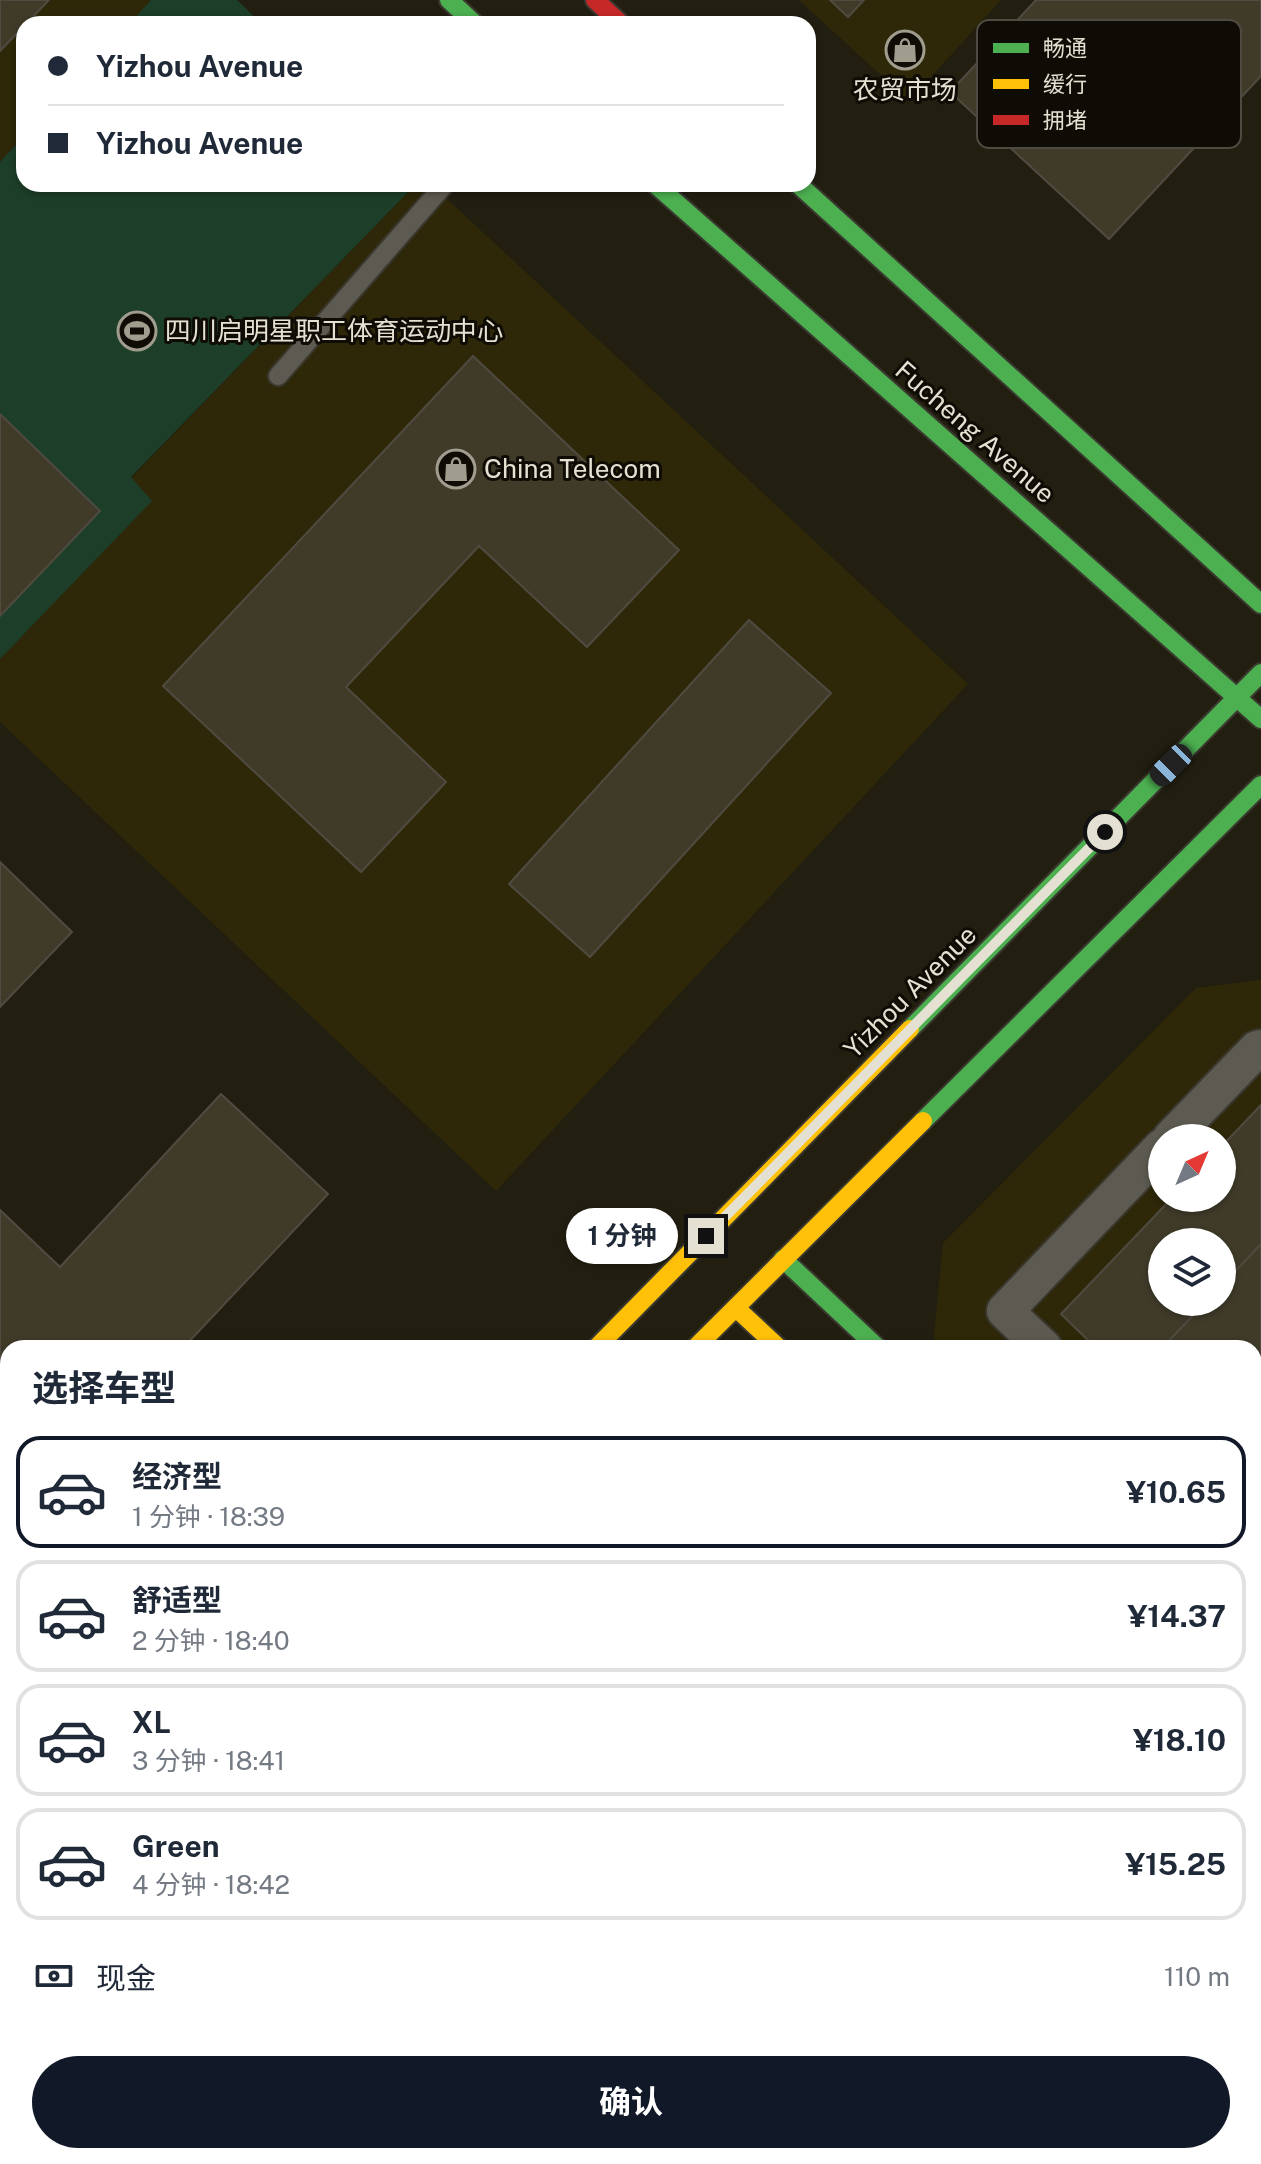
<!DOCTYPE html>
<html lang="zh">
<head>
<meta charset="utf-8">
<style>
	:root { --surface:#fff; --page:#f6f6f7; --text:#1f2937; --muted:#747a83; --line:#e0e1e3; --accent:#111827 }
	body { margin:0; font-family:"Public Sans","Noto Sans SC",sans-serif; background:var(--page); color:var(--text); height:100vh; display:flex; flex-direction:column; font-size:30px; white-space:nowrap }
	* { box-sizing:border-box; margin:0 }
	p { font-size:26px; color:var(--muted) }
	.icon { flex:none; width:44px; height:44px; fill:none; stroke:currentColor; stroke-width:2; stroke-linecap:round; stroke-linejoin:round }
	.map { position:relative; flex:1; overflow:hidden }
	.details { position:absolute; left:0px; top:1340px; width:1262px; height:824px; display:flex; flex-direction:column; background:var(--surface); border-radius:24px 24px 0 0; box-shadow:0 2px 6px #0004 }
	.details>* { flex:none }
	.top-card { position:absolute; left:16px; top:16px; width:800px; height:176px; border-radius:24px; box-shadow:0 2px 6px #0004; display:grid; align-content:center; height:176px; padding:0 32px; background:var(--surface) }
	.needle { width:52px; rotate:44deg }
	.tools { position:absolute; left:1148px; top:1124px; display:grid; gap:16px }
	.tools a { display:grid; place-items:center; width:88px; height:88px; border-radius:50%; background:var(--surface); box-shadow:0 2px 6px #0004; font-size:40px }
	.end { position:absolute; width:36px; height:36px; margin:-18px; border:10px solid #e4e1d3; background:#111; box-shadow:0 0 0 4px #111 }
	.from { border-radius:50% }
	.bubble { position:absolute; height:56px; border-radius:28px; background:var(--surface); box-shadow:0 2px 6px #0004; font-size:26px; font-weight:700; line-height:56px; text-align:center }
	.car { position:absolute; width:24px; height:48px; margin:-24px -12px; border-radius:10px; box-shadow:0 0 6px 2px #0007; background:linear-gradient(#222 24%,#8ab4d8 0 40%,#222 0 76%,#8ab4d8 0 86%,#222 0) }
	.top-card b { display:flex; align-items:center; gap:28px; height:76px; font-size:30px }
	.top-card b+b { border-top:2px solid var(--line) }
	.top-card i { width:20px; height:20px; background:var(--text) }
	ul { padding:0; list-style:none }
	li { display:flex; align-items:center; gap:24px; height:112px; margin:0 16px 12px; padding:0 16px; border:4px solid var(--line); border-radius:24px }
	li div { flex:1 }
	li b { display:block; font-size:30px }
	li em { font-style:normal; font-weight:700 }
	li.current { border-color:var(--accent) }
	li>.icon { width:72px; height:72px; stroke-width:1.5 }
	h2 { padding:0 32px; font-size:36px; line-height:96px }
	.pay { display:flex; align-items:center; gap:20px; height:88px; padding:0 32px; font-size:30px }
	.pay p { margin-inline-start:auto }
	.cta { display:flex; gap:16px; margin-top:auto; padding:16px 32px }
	.cta a { flex:1; height:92px; border-radius:48px; background:var(--accent); color:#fff; font-size:32px; font-weight:700; line-height:92px; text-align:center }
	.map>svg:first-child { display:block }
	.built { fill:#2e2809; fill-rule:evenodd }
	.green { fill:#1d3e28 }
	.building { fill:#403a29; stroke:#4f4b41; stroke-width:2 }
	.lines { fill:none; stroke-linecap:round; stroke-linejoin:round }
	.lane-casing { stroke:#3a382f; stroke-width:22 }
	.street-casing { stroke:#3a382f; stroke-width:40 }
	.fast-casing { stroke:#3a382f; stroke-width:22 }
	.slow-casing { stroke:#3a382f; stroke-width:22 }
	.jam-casing { stroke:#3a382f; stroke-width:22 }
	.lane { stroke:#5d5a51; stroke-width:18 }
	.street { stroke:#5d5a51; stroke-width:36 }
	.fast { stroke:#4caf50; stroke-width:18 }
	.slow { stroke:#ffc107; stroke-width:18 }
	.jam { stroke:#c62828; stroke-width:18 }
	.route { stroke:#e4e1d3; stroke-width:10 }
	.labels { text-anchor:middle; stroke-width:6; stroke-linejoin:round; paint-order:stroke }
	.poi-label { font-size:26px; fill:#e4e1d3; stroke:#0e0c04; text-anchor:start }
	.street-label { font-size:26px; fill:#e4e1d3; stroke:#0e0c04 }
	.key { fill:#0e0c04; stroke:#4e4c42; stroke-width:2 }
	.key-label { font-size:22px; fill:#e4e1d3 }
</style>
</head>
<body>
<div class="map">
<svg width="1261" height="2164" viewBox="0 0 1261 2164">
	<rect width="100%" height="100%" fill="#221f11"/>
	<path class="built" d="M0,0h151l-22,24h-105v112l-24,26z
		M799,0h202l-92,101z
		M416,184h15l537,500 -472,507 -496,-469v-63l151,-158 -20,-23z
		M1261,980v673l-7,-6v-299h-319l-2,-2 10,-103 253,-255zM1162,1138h60v60h-60zM1162,1242h60v60h-60z
		M1254,1845l7,7v245l-7,7z
		M8,2116v40h435l8,8h-451v-40z
		M606,2156h599l-8,8h-582z"/>
	<path class="green" d="M151,0h86l25,24h-133z
		M24,136v48h392l-285,293 21,24 -152,158v-497z
		M1261,2016v81l-7,7v-81z
		M606,2156h105l-8,8h-88z"/>
	<path class="building" d="M0,0h49l-23,24h-2v2l-24,25z
		M830,0h34l-16,17z
		M1036,0h225v76l-152,163 -159,-147z
		M473,356l206,194 -92,97 -108,-101 -133,141 100,95 -85,90 -198,-186z
		M0,414l100,97 -100,105z
		M749,620l82,73 -241,264 -81,-73z
		M0,862l72,70 -72,75z
		M221,1094l107,100 -145,154h-175v187l-8,9v-334l60,57z
		M1261,1105v139l-39,41v-43h-60v60h44l-44,46h-66l-35,-34 111,-116h50v-52z
		M1261,1244v214l-7,8v-118h-92l44,-46h16v-17z
		M1261,1458v46l-7,-7v-31z
		M910,2156h42l-7,8h-26z"/>
	<g class="lines">
		<g class="lane-casing">
			<path id="lane" d="M278,376l167,-192
				M1254,1943l7,15
				M1254,1995l7,-14
				M813,2156l9,8
				M1094,2164l8,-8"/>
		</g>
		<g class="street-casing">
			<path id="street" d="M1171,1138l86,-89 4,-1
				M1044,1348l-39,-37 157,-164
				M1254,1551l7,6
				M1254,1649l7,-8
				M0,1670l8,7
				M0,1727l8,7
				M472,2156l9,8
				M536,2156l9,8"/>
		</g>
		<g class="fast-casing">
			<path id="fast" d="M449,0l26,24
				M655,184l606,535
				M798,184l463,420
				M910,1029l351,-356
				M923,1121l338,-336
				M783,1259l95,89
				M1254,1792l7,7
				M0,1946l8,-8
				M0,2044l8,-8"/>
		</g>
		<g class="slow-casing">
			<path id="slow" d="M736,1308l43,40
				M596,1348l314,-319
				M695,1348l228,-227"/>
		</g>
		<g class="jam-casing">
			<path id="jam" d="M595,0l26,24
				M1254,1699l7,7"/>
		</g>
		<use href="#lane" class="lane"/>
		<use href="#street" class="street"/>
		<use href="#fast" class="fast"/>
		<use href="#slow" class="slow"/>
		<use href="#jam" class="jam"/>
	</g>
	<g class="lines">
		<path class="route" d="M706,1236l399,-404"/>
	</g>
	<defs>
		<g id="shop-ring" transform="scale(2)"><circle r="9.5" fill="#0e0c04" stroke="#a09d8f" stroke-width="1.5"/><path d="M-5-2.5h2.3a2.7 3.5 0 0 1 5.4 0H5L5.5 6h-11ZM-1.5-2.5h3a1.5 2.3 0 0 0-3 0Z" fill="#a09d8f"/></g>
		<g id="stadium-ring" transform="scale(2)"><circle r="9.5" fill="#0e0c04" stroke="#a09d8f" stroke-width="1.5"/><path d="M0-5a6.5 5 0 1 0 0 10a6.5 5 0 1 0 0-10ZM-3.5-1.8h7v3.6h-7Z" fill="#a09d8f"/></g>
	</defs>
	<g fill-rule="evenodd">
		<use href="#shop-ring" x="905" y="50"/>
		<use href="#stadium-ring" x="137" y="331"/>
		<use href="#shop-ring" x="456" y="469"/>
	</g>
	<g class="labels">
		<g class="poi-label">
			<text x="905" y="99" text-anchor="middle">农贸市场</text>
			<text x="165" y="340">四川启明星职工体育运动中心</text>
			<text x="484" y="478">China Telecom</text>
		</g>
		<g class="street-label">
			<text transform="translate(975 432) rotate(41)" y="9">Fucheng Avenue</text>
			<text transform="translate(910 992) rotate(-45)" y="9">Yizhou Avenue</text>
		</g>
	</g>
	<rect x="977" y="20" width="264" height="128" rx="12" class="key"/>
	<rect x="993" y="43" width="36" height="10" fill="#4caf50"/>
	<rect x="993" y="79" width="36" height="10" fill="#ffc107"/>
	<rect x="993" y="115" width="36" height="10" fill="#c62828"/>
	<g class="key-label">
		<text x="1043" y="56">畅通</text>
		<text x="1043" y="92">缓行</text>
		<text x="1043" y="128">拥堵</text>
	</g>
</svg>
<div class="tools">
<a><svg class="needle" viewBox="-14 -14 28 28"><path d="M0-13l5 13h-10z" fill="#e53935"/><path d="M0 13l5-13h-10z" fill="#747a83"/></svg></a>
<a><svg class="icon" aria-label="layers" viewBox="0 0 24 24"><path d="M12 4l9 5-9 5-9-5zM3 14l9 5 9-5"/></svg></a>
</div>
<i class="end from" style="left:1105px;top:832px"></i>
<i class="end" style="left:706px;top:1236px"></i>
<div class="bubble" style="left:566px;top:1208px;width:112px">1 分钟</div>
<i class="car" style="left:1171px;top:765px;rotate:225deg"></i>
<div class="top-card">
<b><i class="from"></i>Yizhou Avenue</b>
<b><i></i>Yizhou Avenue</b>
</div>
<section class="details">
<h2>选择车型</h2>
<ul>
<li class="current"><svg class="icon" aria-label="car" viewBox="0 0 24 24"><path d="M5 17H2v-5l4-1 3-4h7l3 4 3 1v5h-3M9 17h6M6 11h13"/><circle cx="7" cy="17" r="2"/><circle cx="17" cy="17" r="2"/></svg><div><b>经济型</b><p>1 分钟 · 18:39</p></div><em>¥10.65</em></li>
<li><svg class="icon" aria-label="car" viewBox="0 0 24 24"><path d="M5 17H2v-5l4-1 3-4h7l3 4 3 1v5h-3M9 17h6M6 11h13"/><circle cx="7" cy="17" r="2"/><circle cx="17" cy="17" r="2"/></svg><div><b>舒适型</b><p>2 分钟 · 18:40</p></div><em>¥14.37</em></li>
<li><svg class="icon" aria-label="car" viewBox="0 0 24 24"><path d="M5 17H2v-5l4-1 3-4h7l3 4 3 1v5h-3M9 17h6M6 11h13"/><circle cx="7" cy="17" r="2"/><circle cx="17" cy="17" r="2"/></svg><div><b>XL</b><p>3 分钟 · 18:41</p></div><em>¥18.10</em></li>
<li><svg class="icon" aria-label="car" viewBox="0 0 24 24"><path d="M5 17H2v-5l4-1 3-4h7l3 4 3 1v5h-3M9 17h6M6 11h13"/><circle cx="7" cy="17" r="2"/><circle cx="17" cy="17" r="2"/></svg><div><b>Green</b><p>4 分钟 · 18:42</p></div><em>¥15.25</em></li>
</ul>
<div class="pay"><svg class="icon" aria-label="cash" viewBox="0 0 24 24"><path d="M3 7h18v10H3z"/><circle cx="12" cy="12" r="2"/></svg>现金<p>110 m</p></div>
<div class="cta"><a>确认</a></div>
</section>
</div>
</body>
</html>
